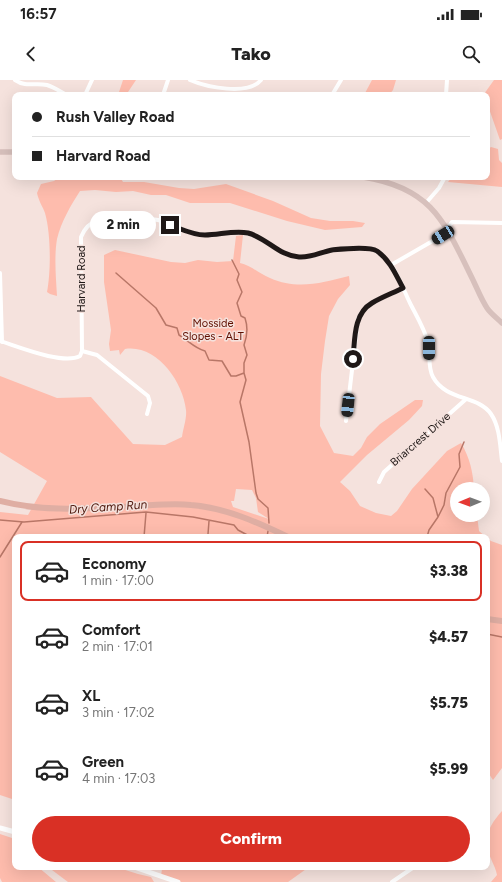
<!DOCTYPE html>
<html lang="en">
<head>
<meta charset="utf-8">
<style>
	:root { --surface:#fff; --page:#f6f6f6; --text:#222; --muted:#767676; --line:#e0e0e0; --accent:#d93025 }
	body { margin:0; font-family:Figtree,sans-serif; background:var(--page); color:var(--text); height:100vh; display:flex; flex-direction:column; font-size:15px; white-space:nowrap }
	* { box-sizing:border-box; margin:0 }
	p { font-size:13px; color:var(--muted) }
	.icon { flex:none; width:22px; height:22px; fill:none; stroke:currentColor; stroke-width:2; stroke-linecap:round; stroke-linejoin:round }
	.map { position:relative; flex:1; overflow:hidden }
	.panel { position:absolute; left:12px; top:454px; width:478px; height:336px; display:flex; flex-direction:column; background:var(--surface); border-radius:8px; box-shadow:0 4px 16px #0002 }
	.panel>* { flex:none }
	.guide { position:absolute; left:12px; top:12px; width:478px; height:88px; border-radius:8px; box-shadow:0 4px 16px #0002; display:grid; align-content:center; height:88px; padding:0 20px; background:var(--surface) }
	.needle { width:26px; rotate:269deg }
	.fabs { position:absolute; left:450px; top:402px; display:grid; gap:8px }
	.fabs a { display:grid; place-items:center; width:40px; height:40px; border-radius:50%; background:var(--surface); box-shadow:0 4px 16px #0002; font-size:20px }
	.end { position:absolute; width:18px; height:18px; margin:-9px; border:5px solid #1f1817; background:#fff; box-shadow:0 0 0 2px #fff }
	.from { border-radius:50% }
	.bubble { position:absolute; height:28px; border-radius:14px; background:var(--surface); box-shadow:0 4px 16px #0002; font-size:13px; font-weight:800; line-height:28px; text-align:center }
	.car { position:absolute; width:12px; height:24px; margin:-12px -6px; border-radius:5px; box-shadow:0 0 3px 1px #0007; background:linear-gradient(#222 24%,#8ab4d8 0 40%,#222 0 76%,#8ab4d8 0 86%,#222 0) }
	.guide b { display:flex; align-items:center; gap:14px; height:38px; font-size:15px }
	.guide b+b { border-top:1px solid var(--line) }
	.guide i { width:10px; height:10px; background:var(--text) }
	ul { padding:7px 0 0; list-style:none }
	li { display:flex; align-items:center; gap:12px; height:60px; margin:0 8px 6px; padding:0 12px; border:2px solid transparent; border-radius:8px }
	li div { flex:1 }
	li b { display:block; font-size:15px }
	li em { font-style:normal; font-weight:800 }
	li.current { border-color:var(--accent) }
	li>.icon { width:36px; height:36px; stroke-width:1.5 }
	.action { display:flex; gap:8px; margin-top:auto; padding:8px 20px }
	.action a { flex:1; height:46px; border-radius:24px; background:var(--accent); color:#fff; font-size:16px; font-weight:800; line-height:46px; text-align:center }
	.status { display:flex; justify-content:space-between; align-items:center; height:28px; padding:0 20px; background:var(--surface); direction:ltr }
	.status svg { height:11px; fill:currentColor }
	header { display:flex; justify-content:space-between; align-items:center; height:52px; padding:0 20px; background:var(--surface); font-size:18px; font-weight:800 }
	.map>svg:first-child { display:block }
	.green { fill:#febcad; fill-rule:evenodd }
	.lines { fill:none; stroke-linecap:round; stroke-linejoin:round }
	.stream { stroke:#b87667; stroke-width:1.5 }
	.minor { stroke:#fff; stroke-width:4 }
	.tertiary { stroke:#fff; stroke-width:5 }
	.secondary { stroke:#d7c0bc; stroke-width:5.5 }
	.primary { stroke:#dfaea3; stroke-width:6 }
	.route { stroke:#1f1817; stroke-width:5 }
	.labels { text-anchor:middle; stroke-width:3; stroke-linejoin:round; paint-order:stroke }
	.street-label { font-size:11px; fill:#1f1817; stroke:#f5e2dd }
	.park-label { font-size:11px; fill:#5f0f01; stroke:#f5e2dd }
	.water-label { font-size:12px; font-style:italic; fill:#4c150a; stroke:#f5e2dd }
</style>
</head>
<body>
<div class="status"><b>16:57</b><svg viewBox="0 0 49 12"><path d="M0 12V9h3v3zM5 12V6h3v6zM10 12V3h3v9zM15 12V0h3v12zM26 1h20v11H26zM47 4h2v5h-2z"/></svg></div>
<header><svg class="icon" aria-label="back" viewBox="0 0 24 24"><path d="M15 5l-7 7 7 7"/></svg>Tako<svg class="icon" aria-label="search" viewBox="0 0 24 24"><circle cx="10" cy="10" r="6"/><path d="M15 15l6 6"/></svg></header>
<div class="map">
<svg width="502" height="802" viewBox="0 0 502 802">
	<rect width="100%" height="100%" fill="#f5e2dd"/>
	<path class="green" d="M123,0h13l-10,15h-8z
		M372,0h24l-3,10 -4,5h-25z
		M494,0h8v59l-2,1 -13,-37v-8l-3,-1z
		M491,67l7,2 1,11 3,3v24l-54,-5 3,-4 5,-1h31v-27z
		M60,97h60l3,5h21l35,6 15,1 32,-5 47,17 38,17 19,3h23l12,2 -3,4 -37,3 -38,-9 -57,-18h-40l-24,-8h-15l-18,-4 -17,1 -21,-2 -15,1c-9,14 -19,31 -23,48 -3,18 -1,39 0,57l-7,-2 -3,-2c4,-21 4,-58 -2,-79 -2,-6 -6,-11 -8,-20l4,-9 13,-3z
		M243,155l-3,28c11,2 19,11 30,15 27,12 52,5 79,-2l1,9 -12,14 -9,17 -4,25 -4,33 -1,52 14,27 19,3 8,-8 6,-11 13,-13 35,-24h8l-1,6 -13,14 -42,35 -27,27 10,9 10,15 16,7 15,3 6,-5 15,-22 35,-38 14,-8c9,15 12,29 13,46h-17v26h20l2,16 7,6h-471v263l-15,-5v-283l28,3 19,-34 -47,-29v-76l57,22 34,-1 42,47 32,1 17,-8c1,-8 5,-19 4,-27 -3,-29 -30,-66 -61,-61l-5,6 -1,-5 -9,1 -1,-7 2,-14 -7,-48v-27l11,-5 56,12 14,1 13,-3 19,2 16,-1 3,-25zM236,409l16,1 4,8 2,14 11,7 -36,-12 -2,-6h3z
		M487,458l4,3 11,4v223l-9,12 -6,-9z
		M502,731v71h-11l6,-7c-2,-10 -8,-18 -10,-27 -3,-14 6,-27 15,-37z
		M0,754l15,5v28h23l18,15h-54l-2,-4z
		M48,787h68l22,7 13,3 3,5h-86z
		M155,787h154l-21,15h-110l-17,-6 1,-7z"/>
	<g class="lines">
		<path class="stream" d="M232,180l7,14 -2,6 5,12 -5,11 4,13 4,2c3,9 2,19 -1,27l3,10 -3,8v10l2,7 -6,22 9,40 7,51 2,6 10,9 1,15
			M116,193l40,35 10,17 11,3 2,7c10,6 15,13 26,16l4,9 13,1 9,15h5l8,-3
			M425,409l8,9 5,19
			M0,440l24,2 122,-10 47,5 41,8 4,5 13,7
			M144,457l2,-24
			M209,457l-1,-3 1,-13
			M267,457l1,-6
			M427,457l2,-7 9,-13 6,-12 2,-12 14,-26 -1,-13 5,-12
			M0,477l22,-35
			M487,554l15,3"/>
		<path class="minor" d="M15,0c12,8 19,2 32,5 7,2 14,7 20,10
			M190,0c16,7 58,16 71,0
			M85,15l7,-15
			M163,15l5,-15
			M332,15l9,-15
			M446,15l1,-15
			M426,123l13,-15 6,-11
			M391,185l52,-30 9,-13 50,1
			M0,193l2,69
			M0,261c19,6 63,24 80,15l2,-5 -1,-114c3,-7 8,-14 16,-16 9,-4 51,-3 61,-1 15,4 30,14 46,15 15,0 30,-6 45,-1 19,5 29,21 49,23 12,2 23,-5 35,-7 13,-2 26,-2 39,-1 7,3 14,10 19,16 7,9 13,26 19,38 6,12 14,25 18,39 3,12 -1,24 5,35 13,24 45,18 58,37 9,13 9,32 11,47
			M82,271l15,4 51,41 2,7 -3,11
			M346,341l12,-102c9,-18 28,-23 45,-30
			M379,402l5,-10 81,-72
			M392,802l22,-15"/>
		<path class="tertiary" d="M0,748l15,4
			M134,787l44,15"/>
		<path class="secondary" d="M0,72h15
			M363,97c69,11 81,44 109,101 5,10 9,21 15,30 4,6 10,10 15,15"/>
		<path class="primary" d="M0,421c46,12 92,7 139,5 17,-1 35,-3 52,-1 35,3 66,17 97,32
			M487,539l15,2"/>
	</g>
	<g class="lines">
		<path class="route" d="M170,145c11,4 23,10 35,10 14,0 29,-5 43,-2 19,5 31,23 51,24 12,1 22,-5 33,-7 10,-1 37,-4 45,1 13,9 19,24 26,37 -10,5 -21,9 -31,15 -19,11 -17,37 -19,56"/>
	</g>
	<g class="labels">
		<g class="street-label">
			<text transform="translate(81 199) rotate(-90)" y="4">Harvard Road</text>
			<text transform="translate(420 359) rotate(-41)" y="4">Briarcrest Drive</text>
		</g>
		<g class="park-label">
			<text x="213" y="247">Mosside<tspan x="213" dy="13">Slopes - ALT</tspan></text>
		</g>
		<g class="water-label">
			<text transform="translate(108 427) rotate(-4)" y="4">Dry Camp Run</text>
		</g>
	</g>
</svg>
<div class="fabs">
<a><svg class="needle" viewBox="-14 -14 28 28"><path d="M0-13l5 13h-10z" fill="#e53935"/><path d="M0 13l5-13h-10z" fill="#767676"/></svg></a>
</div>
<i class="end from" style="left:353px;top:279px"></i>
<i class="end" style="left:170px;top:145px"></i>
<div class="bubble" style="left:90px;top:131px;width:66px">2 min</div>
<i class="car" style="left:443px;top:155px;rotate:239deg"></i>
<i class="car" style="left:429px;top:268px;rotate:180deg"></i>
<i class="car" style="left:348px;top:325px;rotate:186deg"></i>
<div class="guide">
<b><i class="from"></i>Rush Valley Road</b>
<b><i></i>Harvard Road</b>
</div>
<section class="panel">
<ul>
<li class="current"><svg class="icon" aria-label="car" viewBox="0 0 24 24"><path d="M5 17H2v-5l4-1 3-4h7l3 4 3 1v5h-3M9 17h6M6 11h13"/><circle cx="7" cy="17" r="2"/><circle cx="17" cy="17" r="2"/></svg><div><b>Economy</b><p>1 min · 17:00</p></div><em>$3.38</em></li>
<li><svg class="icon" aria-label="car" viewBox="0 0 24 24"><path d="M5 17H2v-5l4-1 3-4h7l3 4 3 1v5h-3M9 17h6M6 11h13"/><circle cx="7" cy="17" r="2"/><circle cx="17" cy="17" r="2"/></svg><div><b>Comfort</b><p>2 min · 17:01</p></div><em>$4.57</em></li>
<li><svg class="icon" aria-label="car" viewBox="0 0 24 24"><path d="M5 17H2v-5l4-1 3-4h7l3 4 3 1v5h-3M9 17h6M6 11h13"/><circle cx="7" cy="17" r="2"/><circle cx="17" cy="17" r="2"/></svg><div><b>XL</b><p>3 min · 17:02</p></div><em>$5.75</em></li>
<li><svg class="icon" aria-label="car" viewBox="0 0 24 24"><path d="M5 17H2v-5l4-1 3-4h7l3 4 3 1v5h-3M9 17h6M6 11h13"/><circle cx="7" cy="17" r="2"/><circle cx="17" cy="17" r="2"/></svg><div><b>Green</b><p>4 min · 17:03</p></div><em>$5.99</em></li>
</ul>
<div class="action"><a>Confirm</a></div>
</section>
</div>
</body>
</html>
